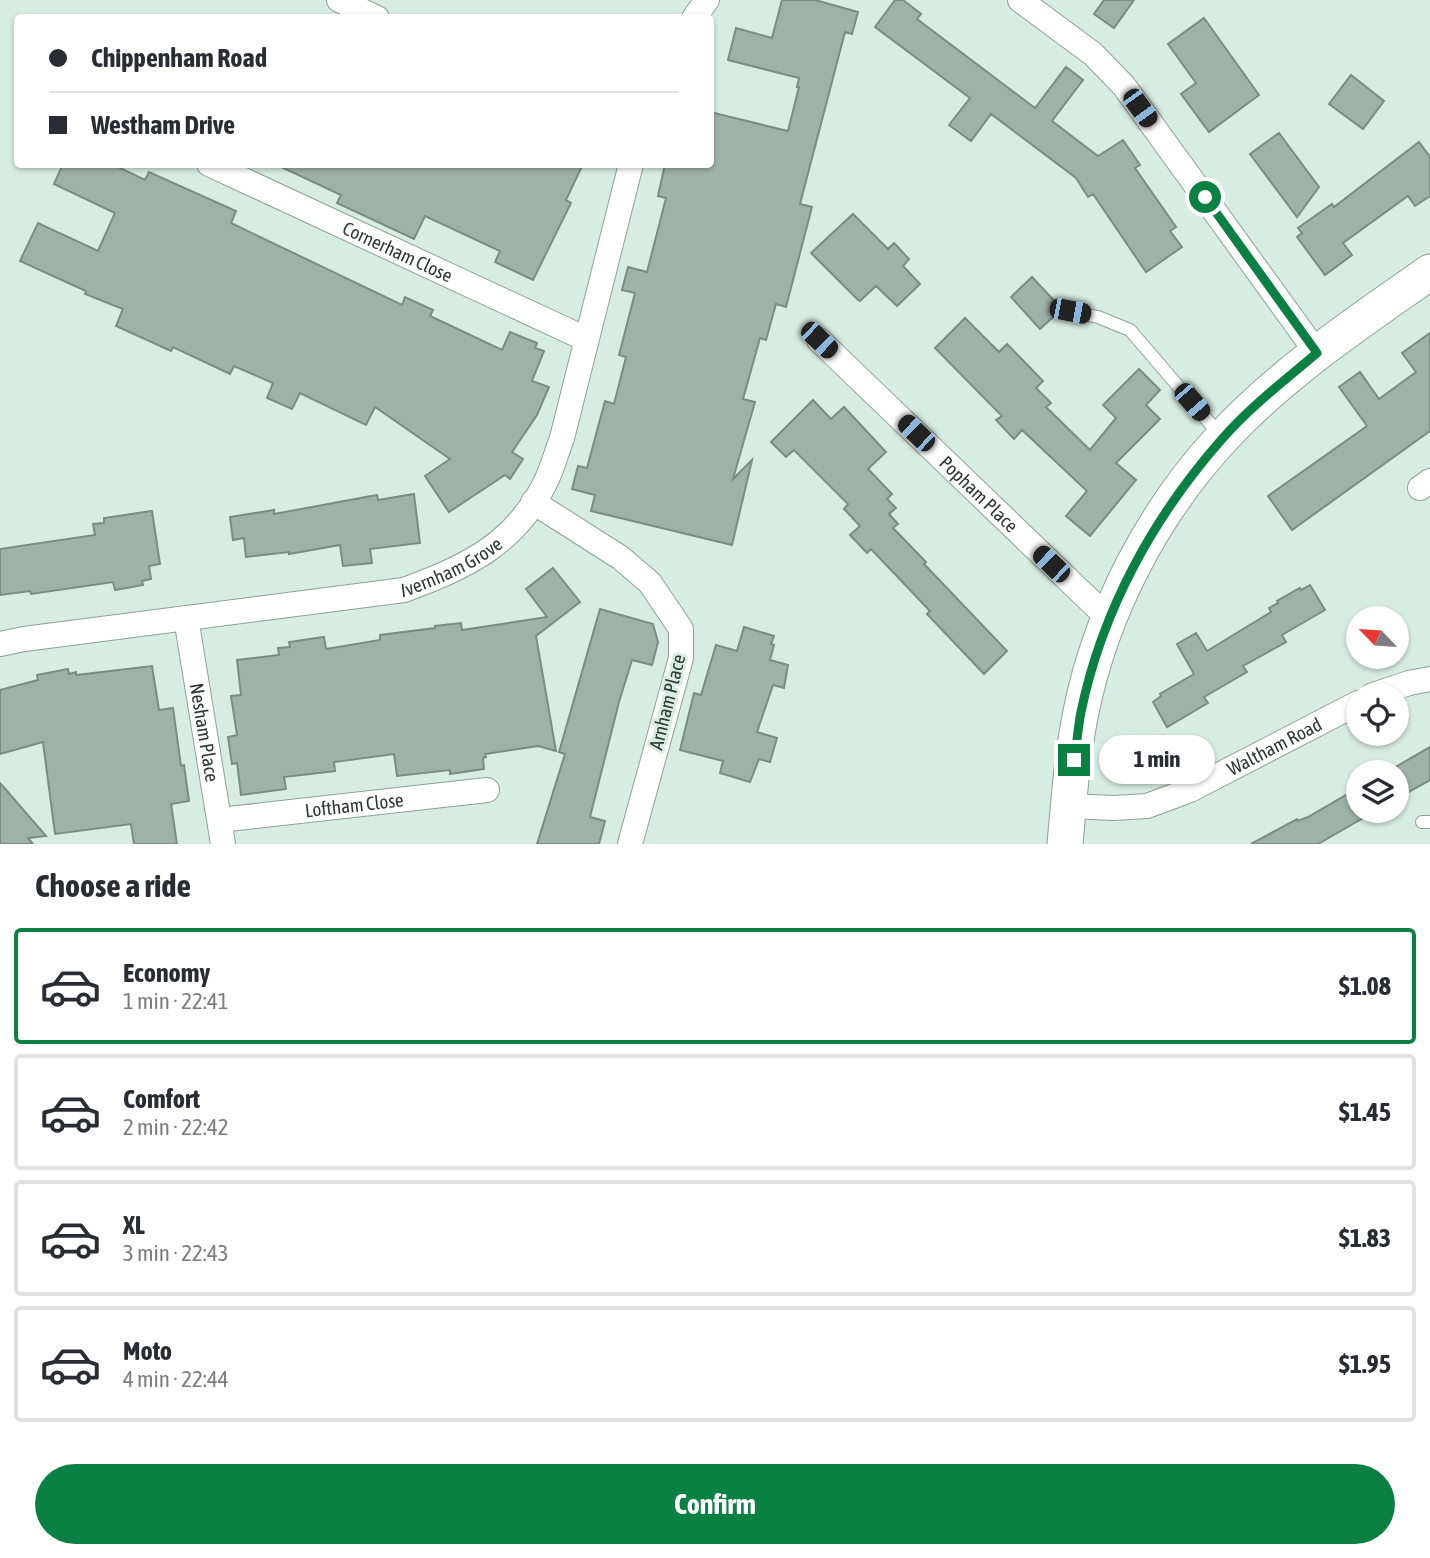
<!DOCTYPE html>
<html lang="en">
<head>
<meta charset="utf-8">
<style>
	:root { --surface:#fff; --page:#f2f2f3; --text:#2b2b33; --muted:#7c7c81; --line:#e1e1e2; --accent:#0b8043 }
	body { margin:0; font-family:"Asap Condensed",sans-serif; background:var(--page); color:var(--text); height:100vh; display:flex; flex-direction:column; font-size:26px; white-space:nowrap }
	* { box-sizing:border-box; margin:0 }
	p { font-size:23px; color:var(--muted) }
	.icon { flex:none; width:38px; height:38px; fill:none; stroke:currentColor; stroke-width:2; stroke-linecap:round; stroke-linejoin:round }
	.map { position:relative; height:844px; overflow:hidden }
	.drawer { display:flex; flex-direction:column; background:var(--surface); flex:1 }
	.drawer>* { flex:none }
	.top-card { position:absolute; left:14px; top:14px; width:700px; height:154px; border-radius:7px; box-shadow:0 2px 5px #0004; display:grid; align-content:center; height:154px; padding:0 35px; background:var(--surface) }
	.needle { width:46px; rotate:295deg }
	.fabs { position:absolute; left:1346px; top:606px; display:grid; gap:14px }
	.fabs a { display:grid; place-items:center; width:63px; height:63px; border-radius:50%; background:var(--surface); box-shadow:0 2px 5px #0004; font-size:35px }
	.end { position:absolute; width:32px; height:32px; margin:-16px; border:9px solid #0b8043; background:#fff; box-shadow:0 0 0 4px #fff }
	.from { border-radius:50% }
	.bubble { position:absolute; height:49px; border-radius:24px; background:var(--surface); box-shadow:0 2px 5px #0004; font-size:23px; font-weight:700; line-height:49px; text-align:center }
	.car { position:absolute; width:21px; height:42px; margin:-21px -10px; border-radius:9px; box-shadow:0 0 5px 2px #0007; background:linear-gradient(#222 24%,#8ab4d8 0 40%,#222 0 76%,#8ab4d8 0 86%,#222 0) }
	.top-card b { display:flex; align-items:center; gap:24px; height:66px; font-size:26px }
	.top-card b+b { border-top:2px solid var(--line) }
	.top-card i { width:18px; height:18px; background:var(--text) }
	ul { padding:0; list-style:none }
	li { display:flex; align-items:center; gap:21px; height:116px; margin:0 14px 10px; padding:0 21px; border:4px solid var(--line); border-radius:7px }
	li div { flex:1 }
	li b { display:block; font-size:26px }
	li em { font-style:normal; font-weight:700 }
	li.current { border-color:var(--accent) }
	li>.icon { width:63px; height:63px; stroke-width:1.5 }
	h2 { padding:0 35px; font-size:32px; line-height:84px }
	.cta { display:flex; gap:14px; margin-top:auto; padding:14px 35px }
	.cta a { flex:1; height:80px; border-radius:42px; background:var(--accent); color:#fff; font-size:28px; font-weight:700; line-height:80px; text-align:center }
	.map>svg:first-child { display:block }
	.building { fill:#9eb2a9; stroke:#798d84; stroke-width:2 }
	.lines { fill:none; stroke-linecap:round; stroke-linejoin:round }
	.lane-casing { stroke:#8da198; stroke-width:14 }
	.street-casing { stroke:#8da198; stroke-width:26 }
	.secondary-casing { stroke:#8da198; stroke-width:37 }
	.lane { stroke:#fff; stroke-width:12 }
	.street { stroke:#fff; stroke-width:24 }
	.secondary { stroke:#fff; stroke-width:35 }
	.route { stroke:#0b8043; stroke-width:9 }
	.labels { text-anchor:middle; stroke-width:6; stroke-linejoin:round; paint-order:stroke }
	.street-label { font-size:19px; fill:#2e3733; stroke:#d7ece2 }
</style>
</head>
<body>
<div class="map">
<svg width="1430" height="844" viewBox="0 0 1430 844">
	<rect width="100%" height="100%" fill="#d7ece2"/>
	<path class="building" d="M782,0h33l43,12 -6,22 -7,-2 -45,172 12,3 -26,100 -10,-3 -10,36 -6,-2 -17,61 12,3 -22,77 19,-19 -20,85 -141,-34 4,-16 -23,-6 6,-23 9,2 18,-67 9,3 12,-47 -7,-2 16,-62 -13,-3 6,-23 19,5 19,-74 -8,-2 7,-32h45v-52l78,19 11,-44h-2l2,-9 -71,-18 8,-32 36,10z
		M895,0h8l18,14 -4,5 118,89 31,-41 17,13 -31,41 46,35 25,-16 17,25 -5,3 41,59 -6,4 12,16 -36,25 -53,-78 -5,3 -12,-19 -85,-64 -20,27 -22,-16 21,-27 -95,-71z
		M1104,0h30l-20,28 -20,-14z
		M1204,18l55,77 -50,37 -28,-38 15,-11 -28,-39z
		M1351,75l33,26 -21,28 -34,-25z
		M1279,133l40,54 -22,30 -47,-63z
		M1419,142l11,15v39l-15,10 -7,-10 -65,47 9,12 -27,20 -28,-38 5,-4 -4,-5 34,-24 2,3z
		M63,164h49l33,16 4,-8 87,39 -5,12 171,82 3,-8 28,13 -3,6 72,34 8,-18 27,11 -2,5 9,3 -12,30 17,6 -12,28 -25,37 11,7 -13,20 -5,-4 -56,37 -24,-36 25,-17 -75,-52 -9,18 -66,-32 -8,16 -25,-11 6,-15 -39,-17 -4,8 -57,-27 -2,4 -55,-25 7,-17 -38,-15 1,-3 -66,-30 18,-38 60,28 17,-38 -61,-29z
		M275,164h308l-17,36 5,3 -38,77 -38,-18 5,-11 -75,-35 -11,23 -77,-36 4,-8z
		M853,214l35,35 6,-6 15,16 -6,7 17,18 -23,22 -21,-20 -16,15 -2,-1 -47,-47z
		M1032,277l30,32 -22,20 -29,-32z
		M965,318l34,34 8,-8 36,37 -7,7 15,15 -5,4 44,43 26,-32 -13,-13 36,-36 21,21 -14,15 14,14 -44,44 20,17 -46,56 -24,-20 21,-25 -65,-61 -8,9 -18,-19 6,-4 -67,-68z
		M1430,333v98l-138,99 -24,-34 99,-70 -28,-39 21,-15 19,27 37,-27 -14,-19z
		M813,400l18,19 13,-12 42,45 -18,17 24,25 -5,5 9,9 -7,6 9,10 -5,4 33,34 -2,2 83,87 -23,23 -57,-60 3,-3 -59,-62 -4,4 -17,-18 10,-9 -16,-17 4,-5 -54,-54 -8,7 -15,-15z
		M414,494l6,49 -50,6 2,14 -29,3 -3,-21 -51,9v-2l-43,5 -2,-19 -11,2 -3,-23 44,-7v4l103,-19 1,5z
		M152,511l8,53 -11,2 2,13 -9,2 1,4 -28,5 -2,-8 -82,12 -1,-3 -30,4v-46l95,-14 -2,-11 11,-1v-5z
		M553,568l27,34 -44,34 20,115 -18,-5 -53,8 1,3 -3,1 1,11 -34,5v-4l-53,6 -3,-22 -60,8 1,9 -51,6 2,12 -45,6 -4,-32 -5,1 -4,-27 9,-2 -6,-39 10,-1 -4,-35 42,-5 -1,-7 12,-1 -1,-5 35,-5 2,12 54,-9v-5l55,-7v-2l26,-3 1,7 85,-13 -21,-28z
		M1310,585l15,25 -43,25 4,7 -43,24 4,6 -43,25 4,6 -41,24 -14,-25 8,-6 -1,-2 34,-20 -17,-30 19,-11 11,18 64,-39 -2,-4 9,-5 -1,-2 23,-13 1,2z
		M600,609l53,15 5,18 -6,23 -20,-5 -13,42 -29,115 15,4 -6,23h-62l28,-90 -6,-2z
		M744,627l30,9 -3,8 3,1 -4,15 18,5 -4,23 -11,-3 -16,47 20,6 -7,24 -11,-3 -9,23 -30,-9 3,-12 -43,-11 14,-57 7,2 15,-50 21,6z
		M152,666l7,44 14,-2 8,58 3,-1 5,36 -18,3 6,40h-43l-3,-20 -76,10 -12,-92 -43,12v-64l38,-10 -1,-5 31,-6 1,5 7,-2v3z
		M1430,747v33l-34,19v-27h-9z
		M0,783l46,53 -18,2 5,6h-33z
		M1358,788v22h19l-59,34h-67l46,-25 1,2 10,-4z"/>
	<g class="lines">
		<g class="lane-casing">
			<path id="lane" d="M1070,311l28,6 32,13 90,105
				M1422,822h8"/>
		</g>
		<g class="street-casing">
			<g id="street">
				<path d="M339,0l38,18"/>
				<path d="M1020,0l73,54 31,32 193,267"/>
				<path d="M694,18l13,-18"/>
				<path id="s1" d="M209,164l377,175"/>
				<path id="s2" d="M819,340l290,279"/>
				<path d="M1420,488l10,-7"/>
				<path d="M533,502l88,56 29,25 31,46v29l-51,186"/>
				<path id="s3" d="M186,618l37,226"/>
				<path id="s4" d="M0,644l24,-5 380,-49c62,-23 113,-46 143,-111 6,-13 10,-28 15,-41l69,-274"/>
				<path d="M1373,695l36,-12 21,-4"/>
				<path id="s5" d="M1068,806l46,2 33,-2 43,-16 168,-87"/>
				<path id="s6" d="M220,820l267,-30"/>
			</g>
		</g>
		<g class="secondary-casing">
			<path id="secondary" d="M1065,844c4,-44 7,-89 16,-132 20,-100 72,-200 142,-275 60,-65 135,-114 207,-165"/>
		</g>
		<use href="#lane" class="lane"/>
		<use href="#street" class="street"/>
		<use href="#secondary" class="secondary"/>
	</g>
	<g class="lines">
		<path class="route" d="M1074,760c3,-16 4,-33 7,-48 21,-102 73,-196 141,-273 28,-32 63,-59 95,-86l-112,-156"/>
	</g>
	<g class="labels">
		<g class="street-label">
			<text dy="7" stroke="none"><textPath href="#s1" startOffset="208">Cornerham Close</textPath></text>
			<text dy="7" stroke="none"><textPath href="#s2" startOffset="222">Popham Place</textPath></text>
			<text dy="7" stroke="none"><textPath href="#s4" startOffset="460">Ivernham Grove</textPath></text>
			<text transform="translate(667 702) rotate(-76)" y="7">Arnham Place</text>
			<text dy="7" stroke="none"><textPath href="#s3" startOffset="116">Nesham Place</textPath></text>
			<text dy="7" stroke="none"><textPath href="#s5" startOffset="220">Waltham Road</textPath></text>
			<text dy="7" stroke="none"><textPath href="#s6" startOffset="135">Loftham Close</textPath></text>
		</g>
	</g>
</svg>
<div class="fabs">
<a><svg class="needle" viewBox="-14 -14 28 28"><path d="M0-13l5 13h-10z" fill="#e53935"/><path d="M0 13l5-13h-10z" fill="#7c7c81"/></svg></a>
<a><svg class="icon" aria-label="locate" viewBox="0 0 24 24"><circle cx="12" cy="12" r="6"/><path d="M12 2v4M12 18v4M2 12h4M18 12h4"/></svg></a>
<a><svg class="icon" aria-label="layers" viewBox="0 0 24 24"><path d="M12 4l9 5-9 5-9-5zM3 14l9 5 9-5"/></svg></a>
</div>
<i class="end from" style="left:1205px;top:197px"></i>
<i class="end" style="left:1074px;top:760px"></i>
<div class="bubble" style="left:1099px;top:735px;width:116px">1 min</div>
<i class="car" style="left:1140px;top:108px;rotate:144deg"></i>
<i class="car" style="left:1070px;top:311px;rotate:101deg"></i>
<i class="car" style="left:819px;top:340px;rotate:134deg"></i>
<i class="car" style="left:1192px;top:402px;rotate:139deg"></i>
<i class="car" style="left:916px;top:433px;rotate:314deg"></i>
<i class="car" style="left:1051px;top:564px;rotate:314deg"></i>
<div class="top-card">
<b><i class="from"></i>Chippenham Road</b>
<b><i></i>Westham Drive</b>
</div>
</div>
<section class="drawer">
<h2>Choose a ride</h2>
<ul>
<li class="current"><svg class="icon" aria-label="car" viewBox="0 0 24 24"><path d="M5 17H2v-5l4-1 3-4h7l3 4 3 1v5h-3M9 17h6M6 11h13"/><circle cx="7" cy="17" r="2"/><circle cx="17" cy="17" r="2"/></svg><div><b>Economy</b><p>1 min · 22:41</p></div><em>$1.08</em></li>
<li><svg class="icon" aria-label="car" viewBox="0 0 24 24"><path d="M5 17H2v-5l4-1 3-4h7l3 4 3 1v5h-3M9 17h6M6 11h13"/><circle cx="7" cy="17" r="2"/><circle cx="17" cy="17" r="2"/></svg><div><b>Comfort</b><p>2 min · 22:42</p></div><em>$1.45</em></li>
<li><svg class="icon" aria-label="car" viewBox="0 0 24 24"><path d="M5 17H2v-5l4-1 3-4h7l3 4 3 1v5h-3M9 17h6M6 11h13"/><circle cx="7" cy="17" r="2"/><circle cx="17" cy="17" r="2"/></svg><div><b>XL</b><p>3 min · 22:43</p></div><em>$1.83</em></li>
<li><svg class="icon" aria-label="car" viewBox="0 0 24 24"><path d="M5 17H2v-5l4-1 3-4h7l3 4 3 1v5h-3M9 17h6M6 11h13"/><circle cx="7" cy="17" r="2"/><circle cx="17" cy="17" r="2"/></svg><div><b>Moto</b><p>4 min · 22:44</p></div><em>$1.95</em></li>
</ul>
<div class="cta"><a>Confirm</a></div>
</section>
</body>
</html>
